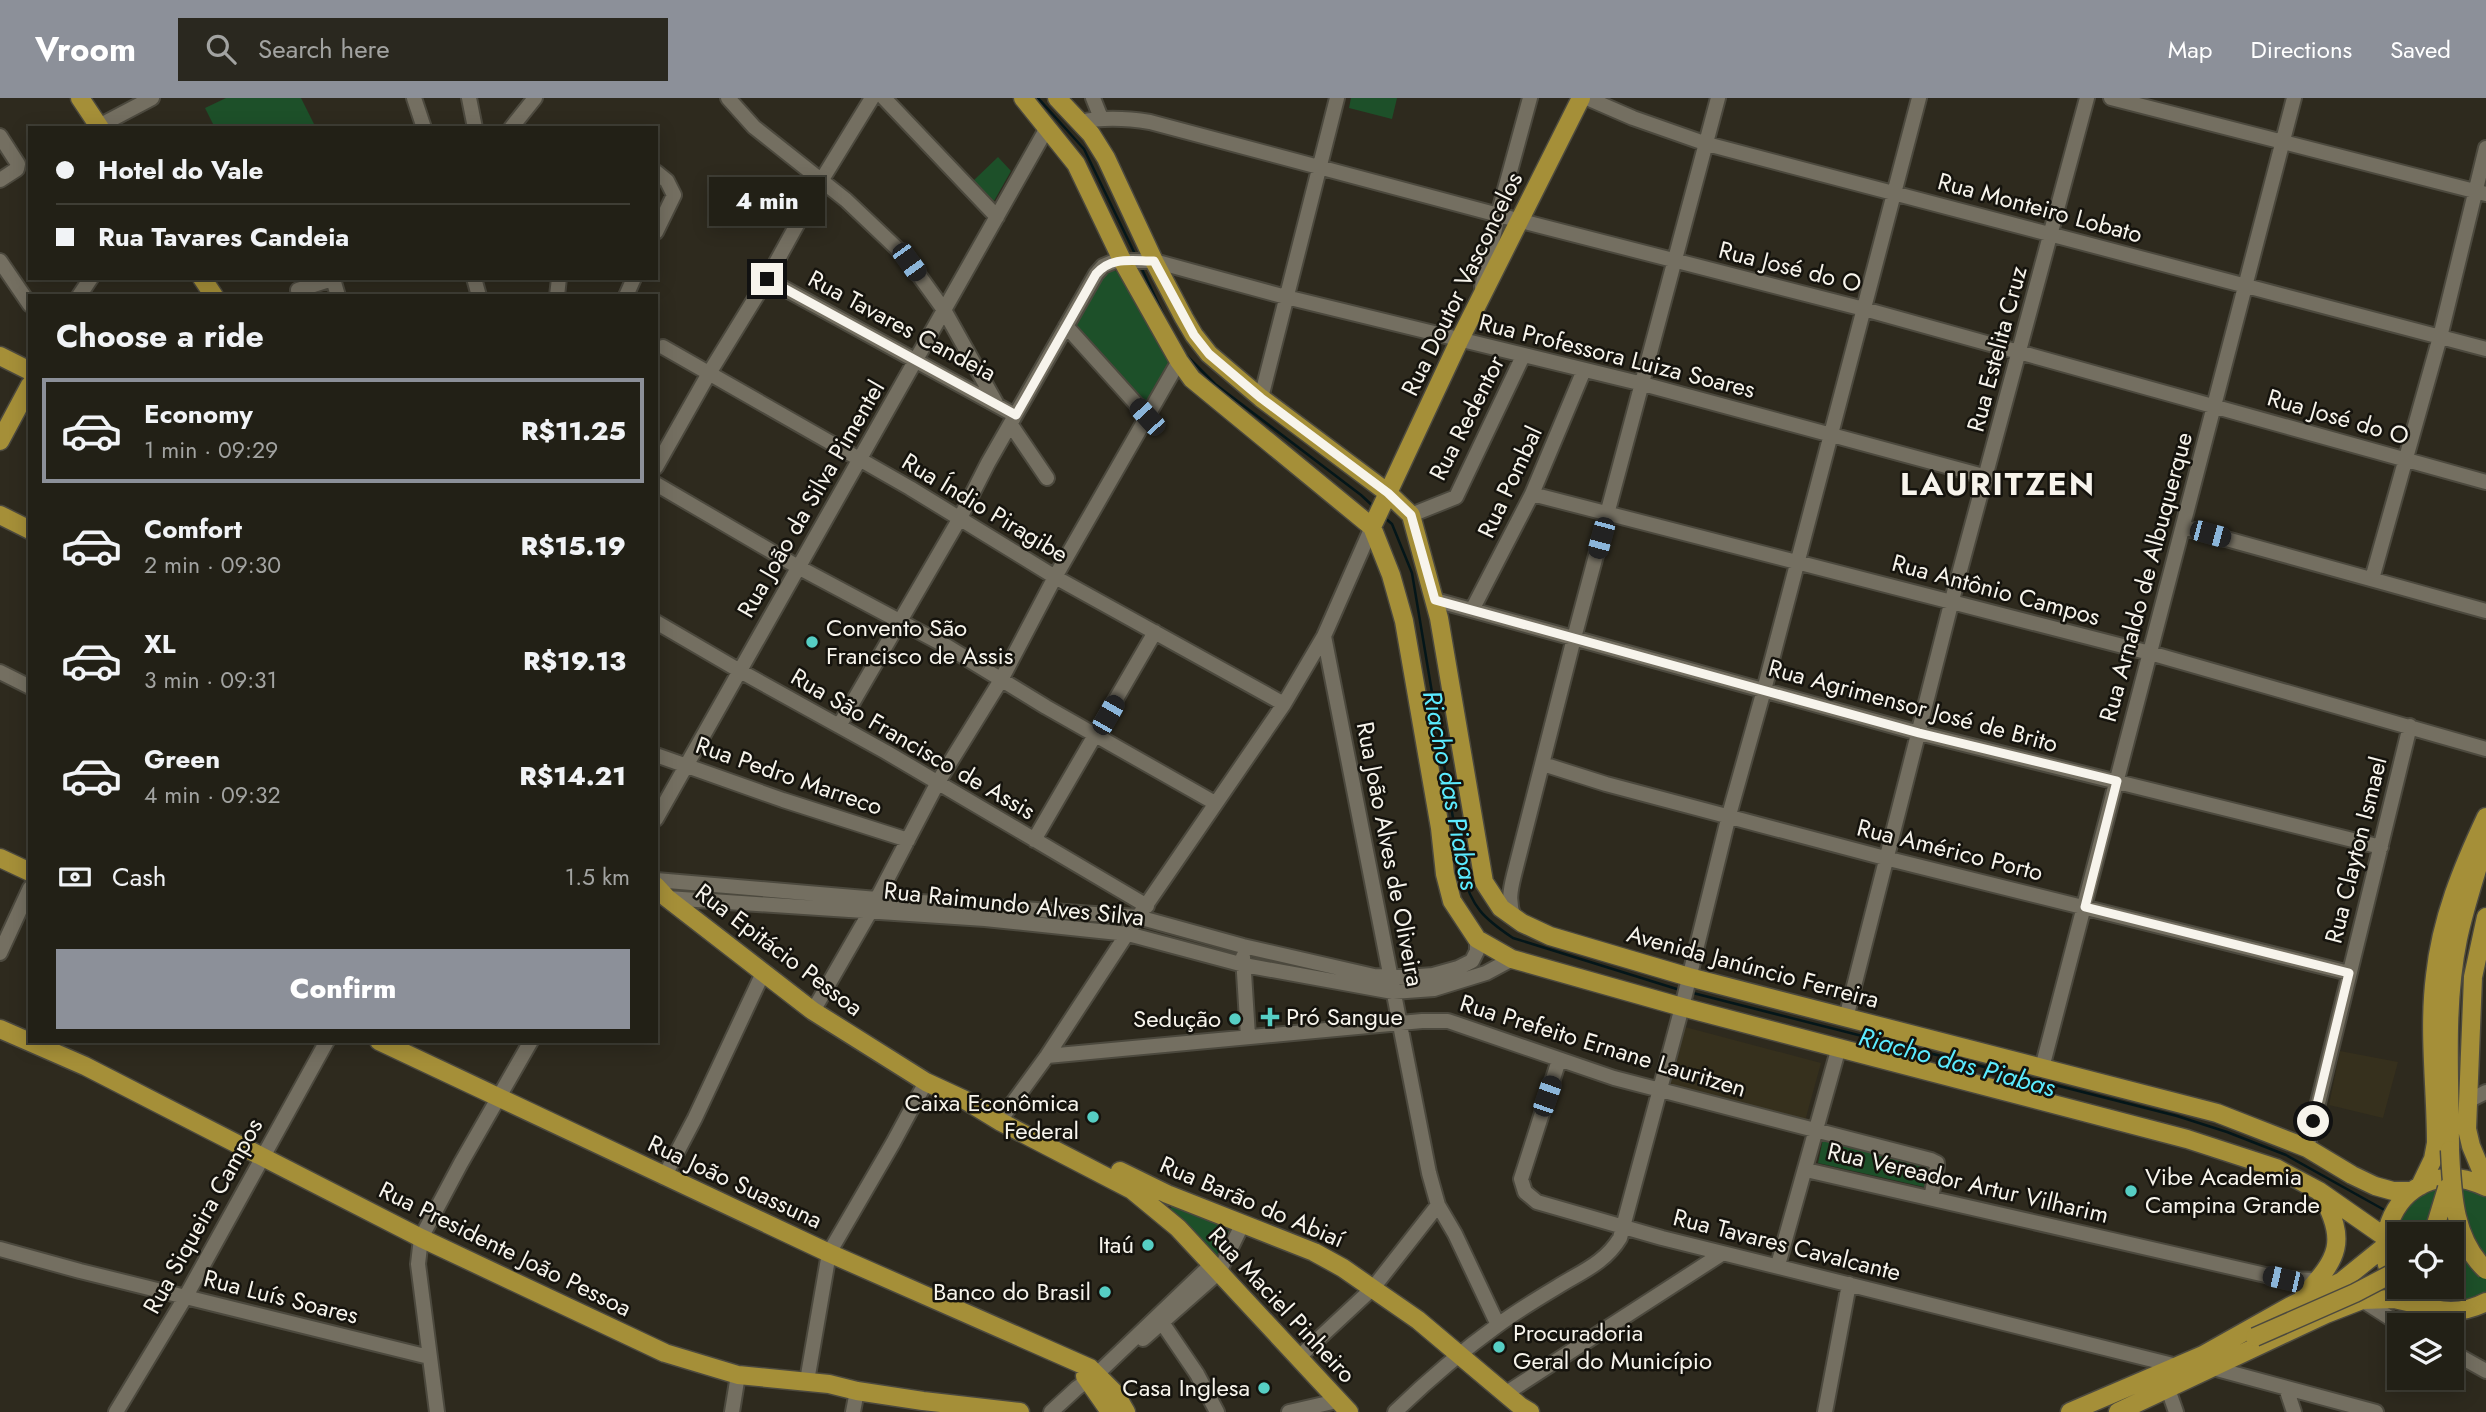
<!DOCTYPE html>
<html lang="en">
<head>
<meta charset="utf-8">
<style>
	:root { --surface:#222016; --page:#2a281f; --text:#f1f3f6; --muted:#a2a3a1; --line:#3f3e35; --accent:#8c9099 }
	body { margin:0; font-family:Jost,sans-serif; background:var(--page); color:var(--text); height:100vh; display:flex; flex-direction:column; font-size:26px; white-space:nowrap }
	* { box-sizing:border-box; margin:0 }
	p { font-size:23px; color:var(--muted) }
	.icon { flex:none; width:38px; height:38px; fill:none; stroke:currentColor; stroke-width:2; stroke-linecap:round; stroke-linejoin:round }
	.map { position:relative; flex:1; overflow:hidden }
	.panel { position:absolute; left:28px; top:196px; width:630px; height:749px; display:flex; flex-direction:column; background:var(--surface); border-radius:0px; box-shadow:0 4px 18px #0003,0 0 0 2px var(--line) }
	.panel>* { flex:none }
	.hud { position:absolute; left:28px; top:28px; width:630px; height:154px; border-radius:0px; box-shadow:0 4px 18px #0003,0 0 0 2px var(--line); display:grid; align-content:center; height:154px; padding:0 28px; background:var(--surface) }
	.tools { position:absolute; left:2387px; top:1124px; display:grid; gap:14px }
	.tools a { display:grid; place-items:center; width:77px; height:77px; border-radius:0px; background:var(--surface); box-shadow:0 4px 18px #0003,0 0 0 2px var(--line); font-size:35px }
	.end { position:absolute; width:32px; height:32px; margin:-16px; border:9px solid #f7f4ec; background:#111; box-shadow:0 0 0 4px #111 }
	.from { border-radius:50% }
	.bubble { position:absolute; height:49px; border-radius:0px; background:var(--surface); box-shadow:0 4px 18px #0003,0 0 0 2px var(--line); font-size:23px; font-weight:800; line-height:49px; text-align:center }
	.car { position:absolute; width:21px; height:42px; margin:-21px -10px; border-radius:9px; box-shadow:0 0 5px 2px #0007; background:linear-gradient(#222 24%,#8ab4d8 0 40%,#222 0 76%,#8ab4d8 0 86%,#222 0) }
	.hud b { display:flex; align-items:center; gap:24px; height:66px; font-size:26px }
	.hud b+b { border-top:2px solid var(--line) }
	.hud i { width:18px; height:18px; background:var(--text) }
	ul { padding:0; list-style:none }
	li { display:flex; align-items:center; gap:21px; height:105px; margin:0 14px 10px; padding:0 14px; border:4px solid transparent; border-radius:0px }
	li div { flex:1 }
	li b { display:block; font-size:26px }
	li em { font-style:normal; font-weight:800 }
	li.on { border-color:var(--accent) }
	li>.icon { width:63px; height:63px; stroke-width:1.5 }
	h2 { padding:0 28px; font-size:32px; line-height:84px }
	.pay { display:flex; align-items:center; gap:18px; height:77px; padding:0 28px; font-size:26px }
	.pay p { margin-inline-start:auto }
	.cta { display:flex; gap:14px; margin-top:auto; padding:14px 28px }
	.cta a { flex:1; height:80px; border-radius:0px; background:var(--accent); color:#fff; font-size:28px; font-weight:800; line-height:80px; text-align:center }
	header { display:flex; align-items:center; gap:42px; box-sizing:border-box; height:98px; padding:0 35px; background:var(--accent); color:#fff }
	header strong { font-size:33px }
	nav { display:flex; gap:38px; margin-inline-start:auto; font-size:24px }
	.search { width:490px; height:63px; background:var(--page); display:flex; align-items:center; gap:18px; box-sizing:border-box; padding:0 24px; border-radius:0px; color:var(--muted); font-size:26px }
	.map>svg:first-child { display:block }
	.built { fill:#36301d }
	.green { fill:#1d5029 }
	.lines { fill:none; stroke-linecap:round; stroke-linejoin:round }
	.stream { stroke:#041619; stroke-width:2.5 }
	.minor-casing { stroke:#4c493e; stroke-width:18 }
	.major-casing { stroke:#4c493e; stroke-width:21 }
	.minor { stroke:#746f61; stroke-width:14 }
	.major { stroke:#a58f38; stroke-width:18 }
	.major-bridge-casing { stroke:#4c493e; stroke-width:21; stroke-linecap:butt }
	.major-bridge { stroke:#a58f38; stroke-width:18 }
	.route { stroke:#f7f4ec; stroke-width:9 }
	.poi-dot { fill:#56cec4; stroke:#15130d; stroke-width:2.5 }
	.labels { text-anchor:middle; stroke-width:5; stroke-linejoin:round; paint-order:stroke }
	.street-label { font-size:24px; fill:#f7f4ec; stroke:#15130d }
	.poi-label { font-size:24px; fill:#f7f4ec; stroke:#15130d; text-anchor:end }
	.water-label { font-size:26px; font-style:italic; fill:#5bebff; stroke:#15130d }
	.district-label { font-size:32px; font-weight:bold; letter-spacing:2px; fill:#f7f4ec; stroke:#15130d }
</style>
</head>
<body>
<header>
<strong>Vroom</strong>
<div class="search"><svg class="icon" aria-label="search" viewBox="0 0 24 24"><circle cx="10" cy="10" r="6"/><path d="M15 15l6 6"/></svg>Search here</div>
<nav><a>Map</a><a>Directions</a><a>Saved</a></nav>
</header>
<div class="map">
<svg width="2486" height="1314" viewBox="0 0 2486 1314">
	<rect width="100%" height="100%" fill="#2e2a1e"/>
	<path class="built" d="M1685,929l136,36 -16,58 -135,-36z
		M2340,953l58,11 -15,56 -54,-13z"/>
	<path class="green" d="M226,0h75l15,30h-101l-10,-20z
		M1351,0h46l-5,21 -43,-11z
		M998,59l13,14 -17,30 -21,-20z
		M1111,172l8,2 52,94 -25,42 -71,-81 28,-53z
		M1823,1041l106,24 -5,24 -106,-24z
		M2439,1089l36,4 11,6v98l-4,3 -41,9 -37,-21h48v-52h-53v46l-10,-45 27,-39z
		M1174,1106h7l48,27 1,6 -11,21 -6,2 -40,-44 -3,-7z"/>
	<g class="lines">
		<path class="stream" d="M1038,0l46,51 51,105
			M1141,169l27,57
			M1185,256l30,30 146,111 14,13
			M1385,420l7,6 20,49 50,299c10,35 21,46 51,66l167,52
			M1689,894l488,124 50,16 59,23 102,57"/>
		<g class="minor-casing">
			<path id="minor" d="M414,0l10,30
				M469,0l6,30
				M728,0l26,29 92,73 59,56 39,54 52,93
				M884,0l113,119
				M1093,0l8,20
				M1587,0l46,20 74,26 779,205
				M2111,0l375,96
				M1080,24c24,-5 45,-4 70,0l371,99 343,88 622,173
				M99,28l53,-28
				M511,30l24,-30
				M0,38l18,28 -1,5 -17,11
				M656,74l11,9 7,14 -18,37
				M0,163l30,44
				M474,180l5,18
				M333,181l5,17
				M767,181l248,136
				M1482,189l16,-72 32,-117
				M298,192l37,-12
				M79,198l12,-18
				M557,198l2,-18
				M626,198l8,-18
				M1066,228l82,91
				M663,249l247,141 145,89 229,127
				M1261,300l76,-300
				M1011,327l36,53
				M656,369l52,-92 59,-96 54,-98 51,-83
				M656,386l142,83 150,80 98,60 169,96
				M1532,396l618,159 336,96
				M1411,417l45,-18 67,-141
				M2183,429l303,84
				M2372,481l68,-242 46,-189
				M1435,502l484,133 462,114
				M1472,512l60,-116 52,-124
				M656,524l84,49 146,81 261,154
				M1324,538l105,537 9,32 17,29 43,91
				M0,574l30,15
				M839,628l121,-208 28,-55 108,-189 7,-8 12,-5h39l132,36 357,87 344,93
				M656,657l127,45 125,40
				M1543,666l63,20 279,74 464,115
				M656,721l391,-691
				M1034,742l121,-208
				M656,782l221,19 261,18 105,29 131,30 33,1 26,-2 25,-7 14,-7 5,-10v-12
				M667,800l318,21 143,15 116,31 149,27 41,-3 52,-16 26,-14
				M1514,820c-6,-16 -4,-27 0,-43l60,-237 144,-540
				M0,855l30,-65
				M1243,859l5,79
				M813,913l57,-99 68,-130 63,-102 54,-103 124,-216
				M1846,920l106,-418 135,-502
				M1047,958l375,-35h26l166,57 317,82 6,3v4l-6,31
				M1559,962l-38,119 4,13 12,10 125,36 515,128
				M2042,970l252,-970
				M2468,1003l18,-9
				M1004,1017l43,-59 91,-139 146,-213 40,-68 48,-109
				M2307,1050l103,-422
				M1806,1072l477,109 35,1
				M664,1079l31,-59 68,-145
				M0,1151l80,22 349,86
				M1778,1167l61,-218
				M2362,1202l39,25
				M1163,1226l34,50 20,38
				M1143,1241l76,-67 24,-49
				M2452,1254l34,19
				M1299,1259l74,-69 65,-83
				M2213,1270l163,44
				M807,1283l22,-128 64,-110 33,-61
				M2286,1290l8,24
				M2168,1291l8,23
				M1505,1296l218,-141
				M116,1314l70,-116 141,-255
				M437,1314l-19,-148 3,-26 40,-75 70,-122
				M732,1314l6,-37
				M853,1314l4,-21
				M1051,1314l26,-24 20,-14 115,-110
				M1289,1314l48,-11
				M1395,1314c32,-31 67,-61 103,-87 19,-14 39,-26 59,-38 24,-15 48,-24 63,-49l62,-231 47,-192 35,-125 155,-592
				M1825,1314l24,-128"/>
		</g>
		<g class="major-casing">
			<path id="major" d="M80,0l20,30
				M1023,0l53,66 46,96 57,101 13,18 180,148 19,48 13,46 36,207 5,46 7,27 25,38 35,20 170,48 505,132 89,29 43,23 66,46
				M1057,0l34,36 15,24 48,103 30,57 10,17 15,19 52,44 127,95 23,22 28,103 45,264 17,26 21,15 28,13 139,41 528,136 90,35 45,27 23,11 18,5h19
				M202,180l12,18
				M0,258l30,15
				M0,343l30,-56
				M0,417l30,15
				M1372,429l88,-188 121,-241
				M0,760l30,14
				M656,788l11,12 146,113 113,71 39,18 36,22 131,68 46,38 171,184
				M2486,819l-13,60 -6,152 4,17 15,36
				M0,931l85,37 336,172 244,115 73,22 91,9 28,7 66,10 97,11
				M379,943l450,212 261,115 25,25 11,19
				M2450,1052c0,-70 -6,-143 8,-211 7,-34 19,-67 28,-100
				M1120,1073l47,23 147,58 29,16 75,52 102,86 10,6
				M2420,1088l13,-27 3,-16c0,-55 -8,-112 -1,-167 6,-57 27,-108 51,-159
				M2486,1089c-95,-46 -144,98 -52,122 18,4 35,2 52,-7
				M2304,1197c34,-36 44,-54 17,-101
				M1085,1278l25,36
				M2070,1314l133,-57 91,-51 48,-23 42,-34
				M2118,1314l208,-98 36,-14 32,-1 31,7"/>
		</g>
		<use href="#minor" class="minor"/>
		<use href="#major" class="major"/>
		<g class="major-bridge-casing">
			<path id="major-bridge" d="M2450,1052c2,42 3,89 36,120
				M2433,1136l14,-46
				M2255,1239l100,-44 44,-23"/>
		</g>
		<use href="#major-bridge" class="major-bridge"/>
	</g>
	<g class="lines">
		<path class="route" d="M767,181l249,136 80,-141c15,-18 36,-13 58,-13l40,74 15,19 52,44 127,95 23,22 24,85 484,133 198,48 -32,126 264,66 -36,148"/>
	</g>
	<g class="poi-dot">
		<circle cx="812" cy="544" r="7"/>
		<path d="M1266.5 908.5h7v7h7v7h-7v7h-7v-7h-7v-7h7z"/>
		<circle cx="1235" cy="921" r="7"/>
		<circle cx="1093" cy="1019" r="7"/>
		<circle cx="2131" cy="1093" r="7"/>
		<circle cx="1148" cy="1147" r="7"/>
		<circle cx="1105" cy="1194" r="7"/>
		<circle cx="1499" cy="1249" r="7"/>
		<circle cx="1264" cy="1290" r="7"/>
	</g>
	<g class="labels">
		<g class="street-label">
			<text transform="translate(2040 110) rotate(15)" y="8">Rua Monteiro Lobato</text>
			<text transform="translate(1790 169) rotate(14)" y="8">Rua José do O</text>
			<text transform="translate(1462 186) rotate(-64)" y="8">Rua Doutor Vasconcelos</text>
			<text transform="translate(902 228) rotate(28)" y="8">Rua Tavares Candeia</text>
			<text transform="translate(1997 251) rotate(-75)" y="8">Rua Estelita Cruz</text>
			<text transform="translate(1617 258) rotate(14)" y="8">Rua Professora Luiza Soares</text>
			<text transform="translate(2338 319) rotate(16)" y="8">Rua José do O</text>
			<text transform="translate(1467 320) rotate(-63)" y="8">Rua Redentor</text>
			<text transform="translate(1510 384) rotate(-65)" y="8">Rua Pombal</text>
			<text transform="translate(811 401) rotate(-60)" y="8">Rua João da Silva Pimentel</text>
			<text transform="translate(985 410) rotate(31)" y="8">Rua Índio Piragibe</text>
			<text transform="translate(2146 479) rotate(-75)" y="8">Rua Arnaldo de Albuquerque</text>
			<text transform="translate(1996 492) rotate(15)" y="8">Rua Antônio Campos</text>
			<text transform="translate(1913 608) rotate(15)" y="8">Rua Agrimensor José de Brito</text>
			<text transform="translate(913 646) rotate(30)" y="8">Rua São Francisco de Assis</text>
			<text transform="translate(789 678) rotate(19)" y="8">Rua Pedro Marreco</text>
			<text transform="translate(1950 752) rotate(14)" y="8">Rua Américo Porto</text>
			<text transform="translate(2356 752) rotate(-76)" y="8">Rua Clayton Ismael</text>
			<text transform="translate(1390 756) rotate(79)" y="8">Rua João Alves de Oliveira</text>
			<text transform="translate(1014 806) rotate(6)" y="8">Rua Raimundo Alves Silva</text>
			<text transform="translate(779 852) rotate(37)" y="8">Rua Epitácio Pessoa</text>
			<text transform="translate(1753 869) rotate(15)" y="8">Avenida Janúncio Ferreira</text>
			<text transform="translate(1603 948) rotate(17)" y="8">Rua Prefeito Ernane Lauritzen</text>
			<text transform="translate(735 1084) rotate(25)" y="8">Rua João Suassuna</text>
			<text transform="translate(1968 1085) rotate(13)" y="8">Rua Vereador Artur Vilharim</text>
			<text transform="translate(1252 1104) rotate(23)" y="8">Rua Barão do Abiaí</text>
			<text transform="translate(203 1118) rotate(-61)" y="8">Rua Siqueira Campos</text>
			<text transform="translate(1787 1147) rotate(14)" y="8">Rua Tavares Cavalcante</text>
			<text transform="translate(505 1151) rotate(26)" y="8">Rua Presidente João Pessoa</text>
			<text transform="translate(281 1199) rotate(14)" y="8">Rua Luís Soares</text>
			<text transform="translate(1282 1207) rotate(47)" y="8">Rua Maciel Pinheiro</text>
		</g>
		<g class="poi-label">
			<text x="826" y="538" text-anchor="start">Convento São<tspan x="826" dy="28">Francisco de Assis</tspan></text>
			<text x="1286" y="927" text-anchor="start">Pró Sangue</text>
			<text x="1221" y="929">Sedução</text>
			<text x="1079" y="1013">Caixa Econômica<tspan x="1079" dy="28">Federal</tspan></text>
			<text x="2145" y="1087" text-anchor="start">Vibe Academia<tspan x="2145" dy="28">Campina Grande</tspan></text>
			<text x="1134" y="1155">Itaú</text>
			<text x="1091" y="1202">Banco do Brasil</text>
			<text x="1513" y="1243" text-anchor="start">Procuradoria<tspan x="1513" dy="28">Geral do Município</tspan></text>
			<text x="1250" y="1298">Casa Inglesa</text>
		</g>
		<g class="water-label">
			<text transform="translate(1451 692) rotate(79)" y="9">Riacho das Piabas</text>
			<text transform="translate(1957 964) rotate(15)" y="9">Riacho das Piabas</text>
		</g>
		<g class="district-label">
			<text x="1998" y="397">LAURITZEN</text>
		</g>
	</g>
</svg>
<div class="tools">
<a><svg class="icon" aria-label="locate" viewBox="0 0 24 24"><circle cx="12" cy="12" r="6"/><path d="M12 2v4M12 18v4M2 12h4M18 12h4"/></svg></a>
<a><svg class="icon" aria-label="layers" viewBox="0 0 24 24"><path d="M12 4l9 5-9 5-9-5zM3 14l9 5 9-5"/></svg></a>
</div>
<i class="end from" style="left:2313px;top:1023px"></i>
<i class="end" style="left:767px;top:181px"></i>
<div class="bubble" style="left:709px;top:79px;width:116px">4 min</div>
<i class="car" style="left:909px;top:164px;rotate:144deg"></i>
<i class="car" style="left:1147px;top:319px;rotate:318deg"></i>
<i class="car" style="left:2210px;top:436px;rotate:105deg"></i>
<i class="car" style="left:1601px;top:440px;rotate:195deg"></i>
<i class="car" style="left:1108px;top:617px;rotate:30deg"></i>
<i class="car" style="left:1547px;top:998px;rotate:19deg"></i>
<i class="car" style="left:2283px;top:1181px;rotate:283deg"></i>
<div class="hud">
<b><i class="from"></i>Hotel do Vale</b>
<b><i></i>Rua Tavares Candeia</b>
</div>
<section class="panel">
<h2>Choose a ride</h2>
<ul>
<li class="on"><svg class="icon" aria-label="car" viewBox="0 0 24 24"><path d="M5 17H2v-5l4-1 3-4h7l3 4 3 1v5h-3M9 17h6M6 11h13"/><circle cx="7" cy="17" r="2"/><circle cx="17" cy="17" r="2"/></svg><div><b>Economy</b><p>1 min · 09:29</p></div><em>R$11.25</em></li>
<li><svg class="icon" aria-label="car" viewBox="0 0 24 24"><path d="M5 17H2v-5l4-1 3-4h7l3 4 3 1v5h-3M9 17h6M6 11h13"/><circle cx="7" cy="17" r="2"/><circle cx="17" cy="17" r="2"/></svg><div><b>Comfort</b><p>2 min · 09:30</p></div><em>R$15.19</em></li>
<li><svg class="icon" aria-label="car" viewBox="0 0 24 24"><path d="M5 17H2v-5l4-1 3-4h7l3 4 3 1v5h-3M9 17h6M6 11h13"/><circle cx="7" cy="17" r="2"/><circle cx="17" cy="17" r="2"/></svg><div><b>XL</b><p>3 min · 09:31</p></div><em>R$19.13</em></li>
<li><svg class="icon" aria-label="car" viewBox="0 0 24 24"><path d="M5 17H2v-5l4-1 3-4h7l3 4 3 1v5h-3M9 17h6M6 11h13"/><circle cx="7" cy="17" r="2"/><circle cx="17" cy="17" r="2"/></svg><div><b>Green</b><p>4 min · 09:32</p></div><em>R$14.21</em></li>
</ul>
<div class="pay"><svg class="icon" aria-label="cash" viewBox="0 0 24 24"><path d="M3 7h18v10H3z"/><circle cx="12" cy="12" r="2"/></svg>Cash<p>1.5 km</p></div>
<div class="cta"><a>Confirm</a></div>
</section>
</div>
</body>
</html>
